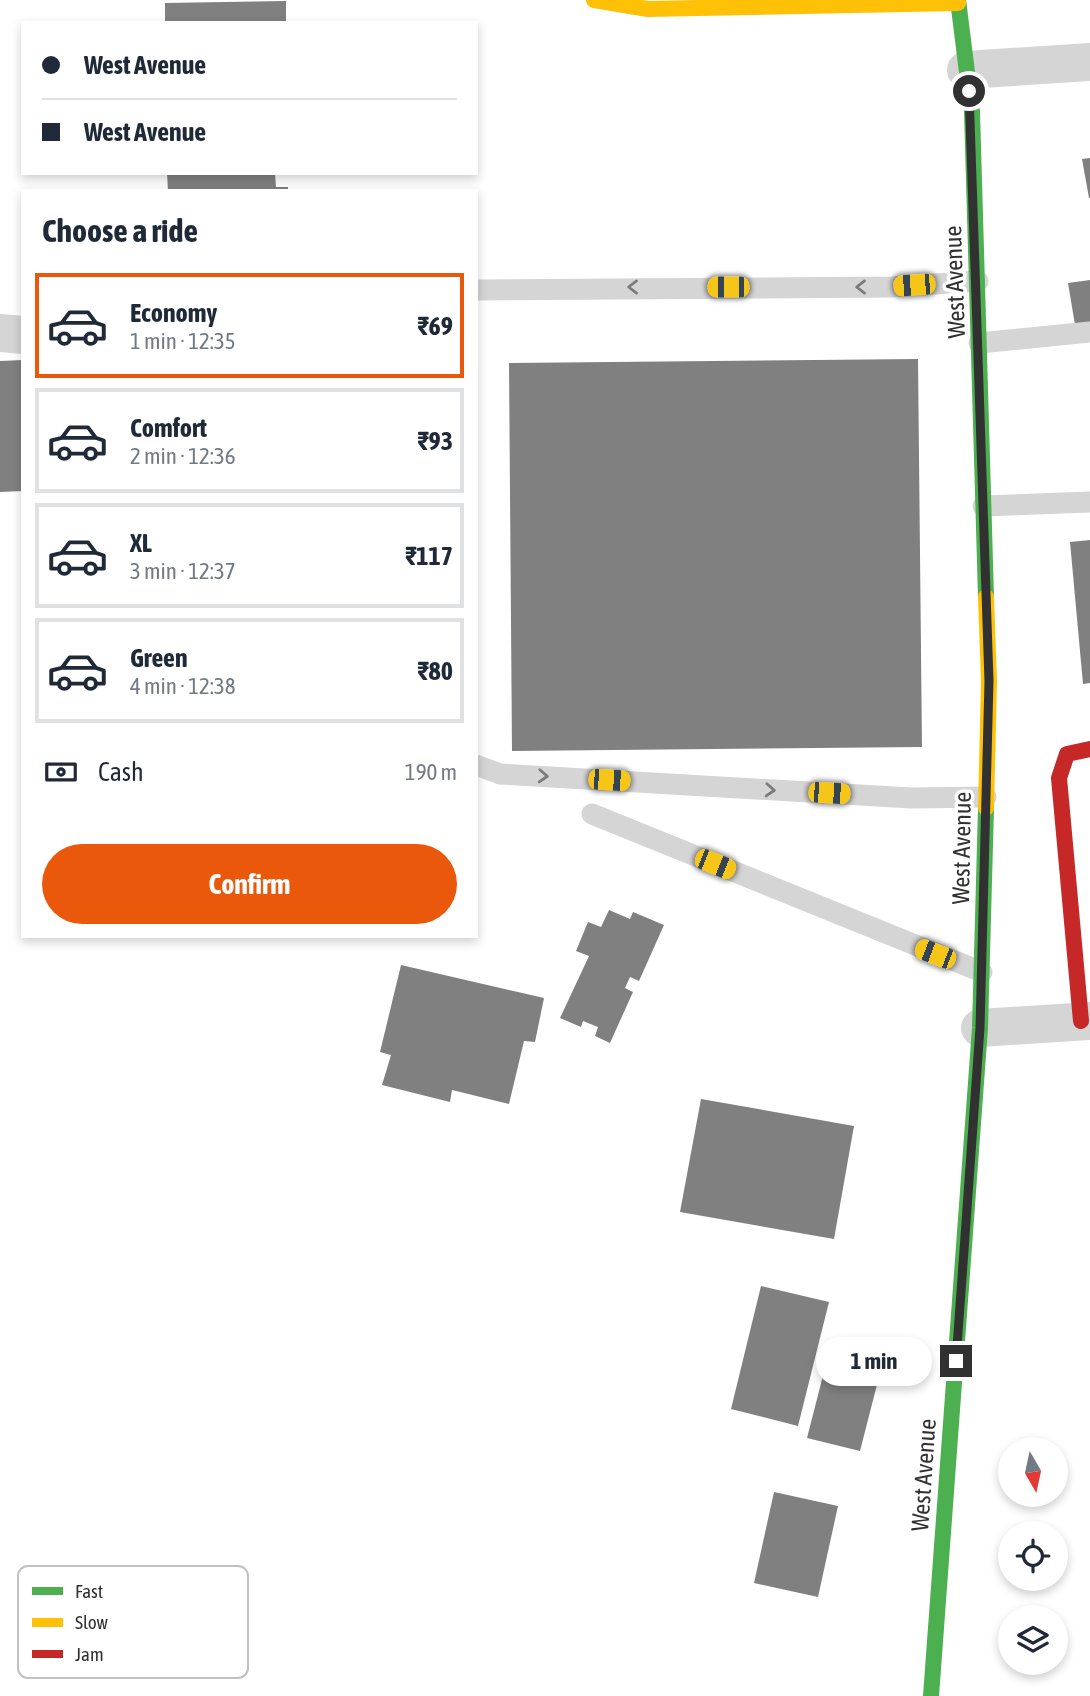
<!DOCTYPE html>
<html lang="en">
<head>
<meta charset="utf-8">
<style>
	:root { --surface:#fff; --page:#f6f6f7; --text:#1f2937; --muted:#747a83; --line:#e0e1e3; --accent:#ea580c }
	body { margin:0; font-family:"Asap Condensed",sans-serif; background:var(--page); color:var(--text); height:100vh; display:flex; flex-direction:column; font-size:26px; white-space:nowrap }
	* { box-sizing:border-box; margin:0 }
	p { font-size:23px; color:var(--muted) }
	.icon { flex:none; width:38px; height:38px; fill:none; stroke:currentColor; stroke-width:2; stroke-linecap:round; stroke-linejoin:round }
	.map { position:relative; flex:1; overflow:hidden }
	.drawer { position:absolute; left:21px; top:189px; width:457px; height:749px; display:flex; flex-direction:column; background:var(--surface); border-radius:0px; box-shadow:0 4px 10px #0003 }
	.drawer>* { flex:none }
	.banner { position:absolute; left:21px; top:21px; width:457px; height:154px; border-radius:0px; box-shadow:0 4px 10px #0003; display:grid; align-content:center; height:154px; padding:0 21px; background:var(--surface) }
	.needle { width:46px; rotate:171deg }
	.buttons { position:absolute; left:998px; top:1437px; display:grid; gap:14px }
	.buttons a { display:grid; place-items:center; width:70px; height:70px; border-radius:50%; background:var(--surface); box-shadow:0 4px 10px #0003; font-size:35px }
	.end { position:absolute; width:32px; height:32px; margin:-16px; border:9px solid #313131; background:#fff; box-shadow:0 0 0 4px #fff }
	.from { border-radius:50% }
	.bubble { position:absolute; height:49px; border-radius:24px; background:var(--surface); box-shadow:0 4px 10px #0003; font-size:23px; font-weight:700; line-height:49px; text-align:center }
	.car { position:absolute; width:21px; height:42px; margin:-21px -10px; border-radius:9px; box-shadow:0 0 5px 2px #0007; background:linear-gradient(#f5c518 24%,#345 0 40%,#f5c518 0 76%,#345 0 86%,#f5c518 0) }
	.banner b { display:flex; align-items:center; gap:24px; height:66px; font-size:26px }
	.banner b+b { border-top:2px solid var(--line) }
	.banner i { width:18px; height:18px; background:var(--text) }
	ul { padding:0; list-style:none }
	li { display:flex; align-items:center; gap:21px; height:105px; margin:0 14px 10px; padding:0 7px; border:4px solid var(--line); border-radius:0px }
	li div { flex:1 }
	li b { display:block; font-size:26px }
	li em { font-style:normal; font-weight:700 }
	li.selected { border-color:var(--accent) }
	li>.icon { width:63px; height:63px; stroke-width:1.5 }
	h2 { padding:0 21px; font-size:32px; line-height:84px }
	.pay { display:flex; align-items:center; gap:18px; height:77px; padding:0 21px; font-size:26px }
	.pay p { margin-inline-start:auto }
	.primary-button { display:flex; gap:14px; margin-top:auto; padding:14px 21px }
	.primary-button a { flex:1; height:80px; border-radius:42px; background:var(--accent); color:#fff; font-size:28px; font-weight:700; line-height:80px; text-align:center }
	.map>svg:first-child { display:block }
	.building { fill:#808080 }
	.lines { fill:none; stroke-linecap:round; stroke-linejoin:round }
	.lane { stroke:#d5d5d5; stroke-width:21 }
	.street { stroke:#d5d5d5; stroke-width:38 }
	.fast { stroke:#4caf50; stroke-width:16 }
	.slow { stroke:#ffc107; stroke-width:16 }
	.jam { stroke:#c62828; stroke-width:16 }
	.oneway { stroke:#7b7b7b }
	.route { stroke:#313131; stroke-width:9 }
	.labels { text-anchor:middle; stroke-width:7; stroke-linejoin:round; paint-order:stroke }
	.street-label { font-size:24px; fill:#313131; stroke:#fff }
	.key { fill:#fff; stroke:#c1c1c1; stroke-width:2 }
	.key-label { font-size:19px; fill:#313131 }
</style>
</head>
<body>
<div class="map">
<svg width="1090" height="1696" viewBox="0 0 1090 1696">
	<rect width="100%" height="100%" fill="#fff"/>
	<path class="building" d="M286,1v22h-121v-20z
		M1090,158v40h-1l-7,-39z
		M167,173h108l1,14h12v4h-120z
		M1090,280v43l-15,2 -7,-42z
		M918,359l4,388 -410,4 -3,-388z
		M23,360v131l-23,1v-131z
		M1090,540v143l-7,1 -13,-142z
		M609,910l21,9 3,-7 31,13 -25,56 -9,-4 -5,11 8,4 -23,51 -15,-7 3,-9 -15,-6 -2,6 -21,-9 29,-62 -13,-5 12,-29 13,5z
		M401,965l143,33 -9,44 -11,-1 -15,63 -57,-14 -2,12 -68,-17 9,-30 -11,-3z
		M701,1099l153,27 -20,113 -154,-27z
		M761,1286l68,16 -31,124 -67,-17z
		M828,1356l53,13 -21,82 -53,-13z
		M774,1492l64,14 -20,91 -64,-14z"/>
	<g class="lines">
		<path class="lane" d="M476,290l416,-3 86,-6
			M979,343l111,-11
			M983,506l107,-4
			M476,765l24,9 411,24 75,-1
			M592,814l390,158"/>
		<path class="street" d="M966,70l124,-8
			M0,333l23,2
			M980,1028l110,-7"/>
		<path class="fast" d="M958,0l14,112 14,485
			M931,1696l49,-668 6,-220"/>
		<path class="slow" d="M594,0l54,9 310,-6
			M986,808l3,-126 -3,-85"/>
		<path class="jam" d="M1081,1021l-22,-243 8,-24 23,-5"/>
	</g>
	<defs><path id="oneway-chevron" d="M-2-3.5L2.5 0L-2 3.5" fill="none" stroke-width="1.6" stroke-linecap="round" stroke-linejoin="round" transform="scale(1.75)"/></defs>
	<g class="oneway">
		<use href="#oneway-chevron" transform="translate(633 287) rotate(180)"/>
		<use href="#oneway-chevron" transform="translate(861 287) rotate(180)"/>
		<use href="#oneway-chevron" transform="translate(543 776) rotate(3)"/>
		<use href="#oneway-chevron" transform="translate(770 790) rotate(3)"/>
	</g>
	<g class="lines">
		<path class="route" d="M956,1361l24,-333 9,-347 -20,-590"/>
	</g>
	<g class="labels">
		<g class="street-label">
			<text transform="translate(955 282) rotate(-92)" y="8">West Avenue</text>
			<text transform="translate(962 848) rotate(-89)" y="8">West Avenue</text>
			<text transform="translate(924 1475) rotate(-86)" y="8">West Avenue</text>
		</g>
	</g>
	<rect x="18" y="1566" width="230" height="112" rx="10" class="key"/>
	<rect x="32" y="1587" width="31" height="8" fill="#4caf50"/>
	<rect x="32" y="1618" width="31" height="9" fill="#ffc107"/>
	<rect x="32" y="1650" width="31" height="8" fill="#c62828"/>
	<g class="key-label">
		<text x="75" y="1598">Fast</text>
		<text x="75" y="1629">Slow</text>
		<text x="75" y="1661">Jam</text>
	</g>
</svg>
<div class="buttons">
<a><svg class="needle" viewBox="-14 -14 28 28"><path d="M0-13l5 13h-10z" fill="#e53935"/><path d="M0 13l5-13h-10z" fill="#747a83"/></svg></a>
<a><svg class="icon" aria-label="locate" viewBox="0 0 24 24"><circle cx="12" cy="12" r="6"/><path d="M12 2v4M12 18v4M2 12h4M18 12h4"/></svg></a>
<a><svg class="icon" aria-label="layers" viewBox="0 0 24 24"><path d="M12 4l9 5-9 5-9-5zM3 14l9 5 9-5"/></svg></a>
</div>
<i class="end from" style="left:969px;top:91px"></i>
<i class="end" style="left:956px;top:1361px"></i>
<div class="bubble" style="left:816px;top:1337px;width:116px">1 min</div>
<i class="car" style="left:914px;top:285px;rotate:266deg"></i>
<i class="car" style="left:728px;top:287px;rotate:270deg"></i>
<i class="car" style="left:609px;top:780px;rotate:93deg"></i>
<i class="car" style="left:829px;top:793px;rotate:93deg"></i>
<i class="car" style="left:715px;top:864px;rotate:112deg"></i>
<i class="car" style="left:935px;top:954px;rotate:291deg"></i>
<div class="banner">
<b><i class="from"></i>West Avenue</b>
<b><i></i>West Avenue</b>
</div>
<section class="drawer">
<h2>Choose a ride</h2>
<ul>
<li class="selected"><svg class="icon" aria-label="car" viewBox="0 0 24 24"><path d="M5 17H2v-5l4-1 3-4h7l3 4 3 1v5h-3M9 17h6M6 11h13"/><circle cx="7" cy="17" r="2"/><circle cx="17" cy="17" r="2"/></svg><div><b>Economy</b><p>1 min · 12:35</p></div><em>₹69</em></li>
<li><svg class="icon" aria-label="car" viewBox="0 0 24 24"><path d="M5 17H2v-5l4-1 3-4h7l3 4 3 1v5h-3M9 17h6M6 11h13"/><circle cx="7" cy="17" r="2"/><circle cx="17" cy="17" r="2"/></svg><div><b>Comfort</b><p>2 min · 12:36</p></div><em>₹93</em></li>
<li><svg class="icon" aria-label="car" viewBox="0 0 24 24"><path d="M5 17H2v-5l4-1 3-4h7l3 4 3 1v5h-3M9 17h6M6 11h13"/><circle cx="7" cy="17" r="2"/><circle cx="17" cy="17" r="2"/></svg><div><b>XL</b><p>3 min · 12:37</p></div><em>₹117</em></li>
<li><svg class="icon" aria-label="car" viewBox="0 0 24 24"><path d="M5 17H2v-5l4-1 3-4h7l3 4 3 1v5h-3M9 17h6M6 11h13"/><circle cx="7" cy="17" r="2"/><circle cx="17" cy="17" r="2"/></svg><div><b>Green</b><p>4 min · 12:38</p></div><em>₹80</em></li>
</ul>
<div class="pay"><svg class="icon" aria-label="cash" viewBox="0 0 24 24"><path d="M3 7h18v10H3z"/><circle cx="12" cy="12" r="2"/></svg>Cash<p>190 m</p></div>
<div class="primary-button"><a>Confirm</a></div>
</section>
</div>
</body>
</html>
